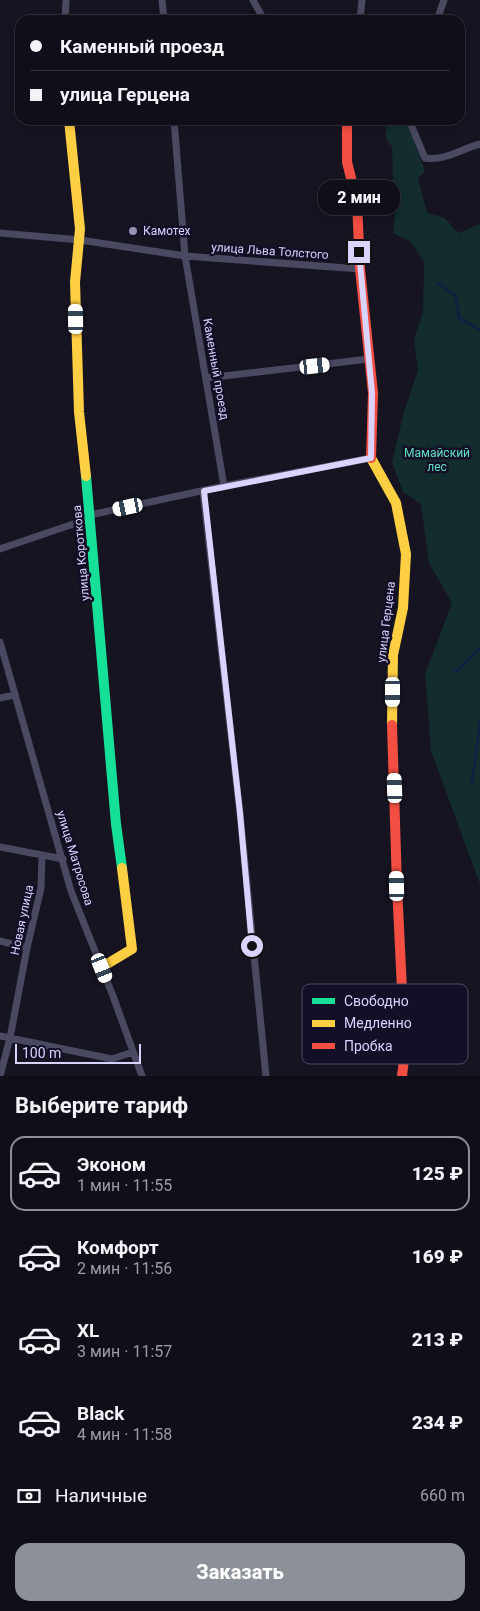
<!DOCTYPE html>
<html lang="ru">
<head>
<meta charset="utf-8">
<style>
	:root { --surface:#100f19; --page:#1e1d26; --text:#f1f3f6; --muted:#9c9ca2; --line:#302f38; --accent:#8c9099 }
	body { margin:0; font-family:Roboto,sans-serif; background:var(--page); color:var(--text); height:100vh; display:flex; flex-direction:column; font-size:19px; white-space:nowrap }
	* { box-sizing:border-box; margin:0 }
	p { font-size:16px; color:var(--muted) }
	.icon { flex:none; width:28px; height:28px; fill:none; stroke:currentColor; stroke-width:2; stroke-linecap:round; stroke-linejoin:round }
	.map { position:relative; height:1076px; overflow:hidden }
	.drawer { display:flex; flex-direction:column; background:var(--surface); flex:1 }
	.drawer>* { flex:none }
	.guide { position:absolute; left:15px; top:15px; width:450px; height:110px; border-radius:15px; box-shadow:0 2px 8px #0003,0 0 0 1px var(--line); display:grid; align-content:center; height:110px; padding:0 15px; background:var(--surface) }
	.scale { position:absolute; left:15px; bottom:12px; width:126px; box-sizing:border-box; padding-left:5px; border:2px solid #d9d4ff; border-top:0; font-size:14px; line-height:18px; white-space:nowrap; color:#d9d4ff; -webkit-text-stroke:4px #130f26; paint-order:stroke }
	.end { position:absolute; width:22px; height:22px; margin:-11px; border:6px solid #d9d4ff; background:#111; box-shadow:0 0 0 2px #111 }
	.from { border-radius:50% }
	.bubble { position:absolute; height:35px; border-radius:15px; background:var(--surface); box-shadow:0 2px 8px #0003,0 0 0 1px var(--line); font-size:16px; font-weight:800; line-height:35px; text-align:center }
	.car { position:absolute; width:15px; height:30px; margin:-15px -8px; border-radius:6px; box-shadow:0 0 4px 1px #0007; background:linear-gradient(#fff 24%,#345 0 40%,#fff 0 76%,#345 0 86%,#fff 0) }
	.guide b { display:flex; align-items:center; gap:18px; height:48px; font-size:19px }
	.guide b+b { border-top:1px solid var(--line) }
	.guide i { width:12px; height:12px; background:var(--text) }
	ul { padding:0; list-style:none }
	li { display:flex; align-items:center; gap:15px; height:75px; margin:0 10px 8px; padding:0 5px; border:2px solid transparent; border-radius:15px }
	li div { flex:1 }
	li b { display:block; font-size:19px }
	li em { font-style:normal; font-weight:800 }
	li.on { border-color:var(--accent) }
	li>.icon { width:45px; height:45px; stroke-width:1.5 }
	h2 { padding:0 15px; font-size:22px; line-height:60px }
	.pay { display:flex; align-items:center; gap:12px; height:55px; padding:0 15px; font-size:19px }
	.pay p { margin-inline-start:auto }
	.button { display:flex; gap:10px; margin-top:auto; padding:10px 15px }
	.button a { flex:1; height:58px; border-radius:15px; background:var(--accent); color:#fff; font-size:20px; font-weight:800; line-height:58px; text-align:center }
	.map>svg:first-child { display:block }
	.green { fill:#132c2d }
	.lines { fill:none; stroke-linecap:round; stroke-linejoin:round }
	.stream { stroke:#0d2144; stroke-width:2.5 }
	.street { stroke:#4a4962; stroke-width:7 }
	.fast { stroke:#16e098; stroke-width:10 }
	.slow { stroke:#ffcf43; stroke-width:10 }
	.jam { stroke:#f24e42; stroke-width:10 }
	.route { stroke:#d9d4ff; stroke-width:6 }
	.poi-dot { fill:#9591b1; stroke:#130f26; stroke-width:2 }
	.labels { text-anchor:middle; stroke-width:5; stroke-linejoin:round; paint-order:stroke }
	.poi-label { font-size:12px; fill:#d9d4ff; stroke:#130f26; text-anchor:start }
	.street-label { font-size:12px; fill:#d9d4ff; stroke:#130f26 }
	.park-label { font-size:12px; fill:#5fe0c0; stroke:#130f26 }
	.key { fill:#130f26; stroke:#4e4a67; stroke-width:1 }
	.key-label { font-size:14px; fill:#d9d4ff }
</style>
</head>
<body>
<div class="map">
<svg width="480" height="1076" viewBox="0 0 480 1076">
	<rect width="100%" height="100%" fill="#161421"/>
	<path class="green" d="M385,120h15l8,2 17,49 -7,7 9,35 18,5 13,15 22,-9v660l-49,-133 -6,-77 27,-71 -23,-40 -8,-59 -18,-12 -11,-30 12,-50 14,-42 -4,-30 9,-28 1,-50 -13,-20 -18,-9 4,-36 -15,-7 -2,-7 13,-4 -1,-32 -6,-9z"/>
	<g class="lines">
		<path class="stream" d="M438,283l18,13 3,22 21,12
			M455,672l25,-23
			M472,783l8,-61"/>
		<path class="street" d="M162,0l2,20
			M253,0l11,20
			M65,20l1,-20
			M360,20l2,-20
			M437,20l7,-20
			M174,120l11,136 39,230
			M409,120l16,38c20,3 36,-9 55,-14
			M0,233l80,7 105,16 175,13
			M206,378l163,-19
			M203,491l37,322 26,263
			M90,515l134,-29 147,-28
			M0,549l91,-31
			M0,642l71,249 42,105 29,80
			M0,698l15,-3
			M0,847l63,12
			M0,941l27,7
			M0,1036l112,23 21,-7
			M0,1076l10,-38 17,-90 14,-60 1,-32"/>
		<path class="fast" d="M86,476l30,348 6,44"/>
		<path class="slow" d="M69,120l11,109 -5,53 4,130 7,64
			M371,458l25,45 10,51 -3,54 -10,47 -1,70
			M102,967l30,-18 -10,-81"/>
		<path class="jam" d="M347,120v42l10,40 3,67 13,124 -2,65
			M392,725l5,161 8,165 -3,25"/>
	</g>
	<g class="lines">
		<path class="route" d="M252,946l-12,-133 -36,-322 167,-33 1,-65 -13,-141"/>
	</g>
	<circle class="poi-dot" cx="133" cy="231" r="5"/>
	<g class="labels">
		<g class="poi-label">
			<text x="143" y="235">Камотех</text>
		</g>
		<g class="street-label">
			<text transform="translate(270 251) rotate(4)" y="4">улица Льва Толстого</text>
			<text transform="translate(216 369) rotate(80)" y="4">Каменный проезд</text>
			<text transform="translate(81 553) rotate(-95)" y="4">улица Короткова</text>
			<text transform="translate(386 622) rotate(-83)" y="4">улица Герцена</text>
			<text transform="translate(75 858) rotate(73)" y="4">улица Матросова</text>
			<text transform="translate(22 920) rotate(-78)" y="4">Новая улица</text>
		</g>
		<g class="park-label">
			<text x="437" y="457">Мамайский<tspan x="437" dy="14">лес</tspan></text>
		</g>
	</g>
	<rect x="302" y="984" width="166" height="80" rx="8" class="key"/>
	<rect x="312" y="998" width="23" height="6" fill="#16e098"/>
	<rect x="312" y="1020" width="23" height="7" fill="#ffcf43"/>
	<rect x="312" y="1043" width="23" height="6" fill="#f24e42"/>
	<g class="key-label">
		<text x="344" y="1006">Свободно</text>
		<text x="344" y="1028">Медленно</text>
		<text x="344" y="1051">Пробка</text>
	</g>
</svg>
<div class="scale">100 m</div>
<i class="end from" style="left:252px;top:946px"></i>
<i class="end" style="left:359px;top:252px"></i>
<div class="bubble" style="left:318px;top:180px;width:82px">2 мин</div>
<i class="car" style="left:76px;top:319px;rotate:359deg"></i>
<i class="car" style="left:315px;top:366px;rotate:84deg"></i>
<i class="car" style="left:128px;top:507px;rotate:258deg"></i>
<i class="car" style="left:393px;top:692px;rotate:180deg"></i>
<i class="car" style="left:395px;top:788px;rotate:358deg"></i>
<i class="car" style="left:397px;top:886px;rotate:359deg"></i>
<i class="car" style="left:102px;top:968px;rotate:158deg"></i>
<div class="guide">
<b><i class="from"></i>Каменный проезд</b>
<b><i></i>улица Герцена</b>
</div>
</div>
<section class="drawer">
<h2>Выберите тариф</h2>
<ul>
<li class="on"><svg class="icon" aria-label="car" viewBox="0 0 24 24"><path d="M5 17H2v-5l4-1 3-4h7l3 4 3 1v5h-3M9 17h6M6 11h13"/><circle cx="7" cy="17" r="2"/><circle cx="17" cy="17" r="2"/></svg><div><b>Эконом</b><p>1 мин · 11:55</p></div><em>125 ₽</em></li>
<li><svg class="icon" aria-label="car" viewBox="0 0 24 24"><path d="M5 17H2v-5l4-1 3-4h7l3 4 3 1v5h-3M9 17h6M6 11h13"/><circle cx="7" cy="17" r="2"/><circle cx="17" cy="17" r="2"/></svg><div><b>Комфорт</b><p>2 мин · 11:56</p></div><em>169 ₽</em></li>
<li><svg class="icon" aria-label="car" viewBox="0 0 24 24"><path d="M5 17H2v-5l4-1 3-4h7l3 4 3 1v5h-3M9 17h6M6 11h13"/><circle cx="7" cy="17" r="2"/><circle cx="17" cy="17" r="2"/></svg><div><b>XL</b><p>3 мин · 11:57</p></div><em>213 ₽</em></li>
<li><svg class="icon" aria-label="car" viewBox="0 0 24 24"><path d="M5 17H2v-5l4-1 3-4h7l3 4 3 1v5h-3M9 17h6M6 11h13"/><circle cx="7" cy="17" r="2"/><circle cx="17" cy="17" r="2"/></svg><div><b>Black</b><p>4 мин · 11:58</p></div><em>234 ₽</em></li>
</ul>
<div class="pay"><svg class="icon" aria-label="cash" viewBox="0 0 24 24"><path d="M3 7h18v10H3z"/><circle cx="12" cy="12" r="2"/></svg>Наличные<p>660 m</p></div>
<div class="button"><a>Заказать</a></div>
</section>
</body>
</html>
